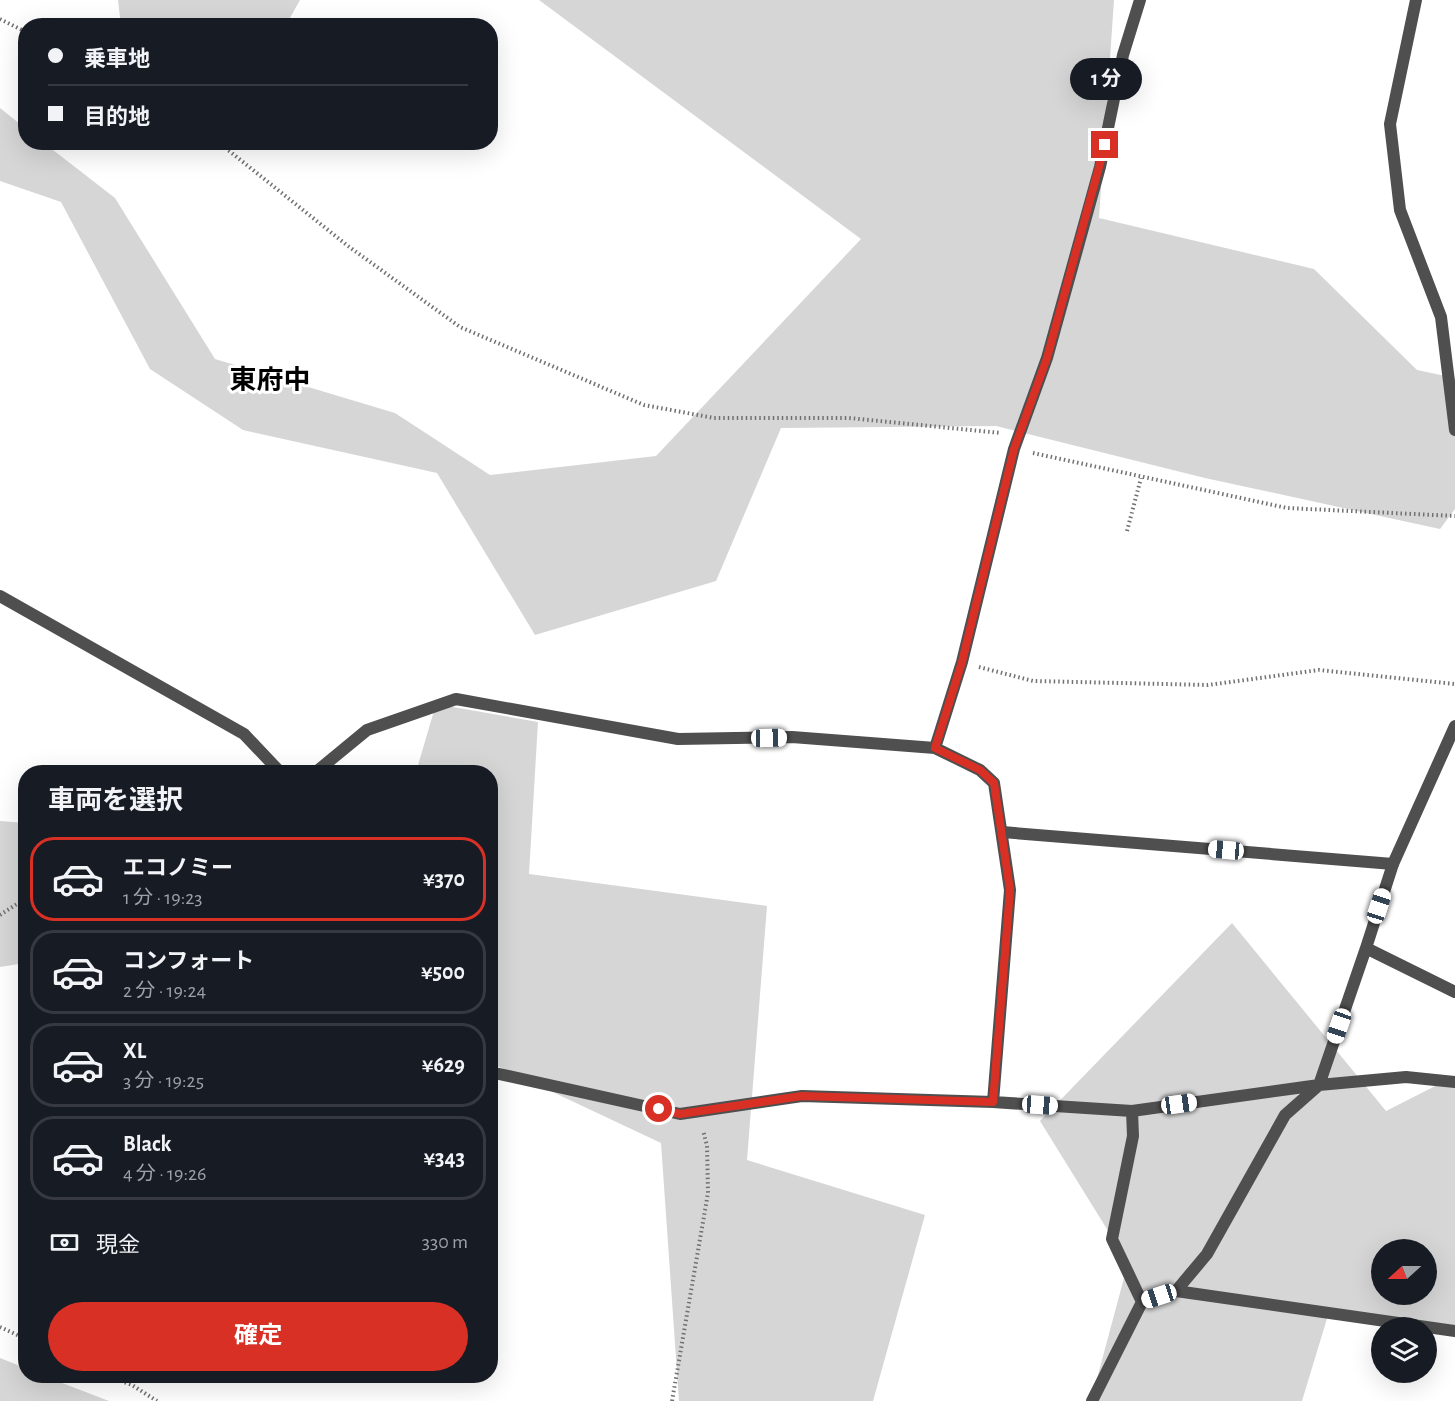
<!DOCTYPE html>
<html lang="ja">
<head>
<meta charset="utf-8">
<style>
	:root { --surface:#171b24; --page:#20242c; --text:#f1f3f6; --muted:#9ea1a6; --line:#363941; --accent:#d93025 }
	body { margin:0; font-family:"Alegreya Sans","Noto Sans JP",sans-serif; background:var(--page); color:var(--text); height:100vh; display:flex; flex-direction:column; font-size:22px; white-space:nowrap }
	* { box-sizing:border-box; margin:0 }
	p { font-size:20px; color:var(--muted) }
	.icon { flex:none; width:33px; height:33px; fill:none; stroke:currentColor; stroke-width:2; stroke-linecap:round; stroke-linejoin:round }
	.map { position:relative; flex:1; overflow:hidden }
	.sheet { position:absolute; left:18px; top:765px; width:480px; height:618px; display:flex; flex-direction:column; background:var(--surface); border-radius:24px; box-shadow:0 6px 24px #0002 }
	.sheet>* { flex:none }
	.hud { position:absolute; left:18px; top:18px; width:480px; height:132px; border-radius:24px; box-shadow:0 6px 24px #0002; display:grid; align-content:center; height:132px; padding:0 30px; background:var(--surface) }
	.needle { width:39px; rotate:249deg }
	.buttons { position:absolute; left:1371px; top:1239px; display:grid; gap:12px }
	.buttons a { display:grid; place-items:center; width:66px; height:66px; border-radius:50%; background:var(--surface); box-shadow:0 6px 24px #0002; font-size:30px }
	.end { position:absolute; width:27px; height:27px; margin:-14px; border:8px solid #d93025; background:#fff; box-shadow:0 0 0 3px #fff }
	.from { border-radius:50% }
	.bubble { position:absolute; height:42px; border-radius:21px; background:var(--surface); box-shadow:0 6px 24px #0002; font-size:20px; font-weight:700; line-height:42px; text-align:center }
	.car { position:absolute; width:18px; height:36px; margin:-18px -9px; border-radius:8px; box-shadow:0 0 4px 2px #0007; background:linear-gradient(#fff 24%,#345 0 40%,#fff 0 76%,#345 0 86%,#fff 0) }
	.hud b { display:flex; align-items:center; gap:21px; height:57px; font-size:22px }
	.hud b+b { border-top:2px solid var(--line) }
	.hud i { width:15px; height:15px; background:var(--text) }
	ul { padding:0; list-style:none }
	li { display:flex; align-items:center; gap:18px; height:84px; margin:0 12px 9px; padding:0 18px; border:3px solid var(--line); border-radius:24px }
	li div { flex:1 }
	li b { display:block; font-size:22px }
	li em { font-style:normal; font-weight:700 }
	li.current { border-color:var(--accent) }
	li>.icon { width:54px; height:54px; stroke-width:1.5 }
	h2 { padding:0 30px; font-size:27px; line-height:72px }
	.pay { display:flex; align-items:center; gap:15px; height:66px; padding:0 30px; font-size:22px }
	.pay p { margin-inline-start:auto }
	.button { display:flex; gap:12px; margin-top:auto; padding:12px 30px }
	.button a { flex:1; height:69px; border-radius:36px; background:var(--accent); color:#fff; font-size:24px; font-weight:700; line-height:69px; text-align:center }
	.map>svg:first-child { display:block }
	.green { fill:#d6d6d6; fill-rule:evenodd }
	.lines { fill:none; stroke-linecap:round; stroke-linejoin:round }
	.path { stroke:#717171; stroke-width:4; stroke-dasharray:1.5 3; stroke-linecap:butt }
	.lane { stroke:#4f4f4f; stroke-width:12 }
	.street { stroke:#4f4f4f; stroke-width:12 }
	.route { stroke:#d93025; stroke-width:8 }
	.labels { text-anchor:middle; stroke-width:6; stroke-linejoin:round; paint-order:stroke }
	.quarter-label { font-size:27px; font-weight:bold; fill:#000; stroke:#fff }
</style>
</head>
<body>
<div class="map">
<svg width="1455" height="1401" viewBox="0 0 1455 1401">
	<rect width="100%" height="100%" fill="#fff"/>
	<path class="green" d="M118,0h182l-14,25 -165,1z
		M539,0h575l-15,218 215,51 103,101 38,8v131l-15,20 -235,-51 -209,-52 -215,2 -65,153 -181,54 -98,-162 -194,-43 -93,-61 -89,-167 -61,-21v-73l25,20 1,14 18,1 71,55 100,161 180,54 95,62 166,-19 205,-217z
		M436,704l102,18 -9,152 238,32 -20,254 178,55 -52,186h-194l-18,-258 -170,-80 -1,-291h-74z
		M0,821l26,2 -1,140 -25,4z
		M1232,923l154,188 69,-35v254l-126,-18 -27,89h-211l37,-138 -88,-142zM1382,1250h44v44h-44z
		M0,1358l25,10 1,8h18l65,25h-109z"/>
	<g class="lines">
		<path class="path" d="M0,19l26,13
			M218,142l130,104 112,81 184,78 70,13h135l152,15
			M1033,453l254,55 168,8
			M1127,531l14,-53
			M979,667l54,14 175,4 111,-15 136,14
			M0,915l26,-17
			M0,1327l26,12
			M108,1376l24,9 25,16
			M672,1401l36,-208 -1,-47 -4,-16"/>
		<path class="lane" d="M1002,832l391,32
			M1176,1291l279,40"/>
		<path class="street" d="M1416,0l-26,124 10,86 41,107 14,113
			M0,596l244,138 36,38
			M1455,726l-62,138 -27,84 89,44
			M935,748l27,-86 52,-213 33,-91 53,-191 23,-112 17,-55
			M316,772l51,-42 89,-31 222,40 114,-2 143,11 45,22 14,13 16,107 -17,212
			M490,1072l190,42 122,-18 191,6 139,9
			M1142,1302l34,-11 31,-37 78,-139 34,-30 47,-137
			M1092,1401l50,-99 -30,-63 21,-103 -1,-25 187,-26 87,-8 49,5"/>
	</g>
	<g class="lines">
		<path class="route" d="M659,1109l21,5 122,-18 191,6 17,-212 -16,-107 -14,-13 -45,-22 27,-86 52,-213 33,-91 58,-213"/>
	</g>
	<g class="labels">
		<g class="quarter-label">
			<text x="270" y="389">東府中</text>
		</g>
	</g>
</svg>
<div class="buttons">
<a><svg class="needle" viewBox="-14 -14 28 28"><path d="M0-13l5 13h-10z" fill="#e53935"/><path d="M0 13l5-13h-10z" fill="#9ea1a6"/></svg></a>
<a><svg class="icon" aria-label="layers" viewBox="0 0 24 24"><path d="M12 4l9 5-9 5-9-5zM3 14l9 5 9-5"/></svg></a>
</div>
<i class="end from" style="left:659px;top:1109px"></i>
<i class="end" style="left:1105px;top:145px"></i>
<div class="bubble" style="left:1070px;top:58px;width:72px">1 分</div>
<i class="car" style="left:769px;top:738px;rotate:89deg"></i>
<i class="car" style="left:1226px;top:850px;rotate:275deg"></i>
<i class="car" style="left:1379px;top:906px;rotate:18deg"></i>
<i class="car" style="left:1339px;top:1026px;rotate:199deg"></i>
<i class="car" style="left:1179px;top:1104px;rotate:82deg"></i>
<i class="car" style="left:1040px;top:1105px;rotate:94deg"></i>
<i class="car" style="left:1159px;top:1296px;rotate:252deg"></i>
<div class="hud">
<b><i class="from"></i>乗車地</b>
<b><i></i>目的地</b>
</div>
<section class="sheet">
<h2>車両を選択</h2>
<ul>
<li class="current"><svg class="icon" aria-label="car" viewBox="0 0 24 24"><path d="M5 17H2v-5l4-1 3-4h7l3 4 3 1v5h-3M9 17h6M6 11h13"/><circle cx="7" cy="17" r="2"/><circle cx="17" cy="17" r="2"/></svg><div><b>エコノミー</b><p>1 分 · 19:23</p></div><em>¥370</em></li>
<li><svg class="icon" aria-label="car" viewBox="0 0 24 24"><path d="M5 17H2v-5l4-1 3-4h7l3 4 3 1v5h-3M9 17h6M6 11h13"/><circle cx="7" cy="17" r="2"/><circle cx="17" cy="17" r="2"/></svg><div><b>コンフォート</b><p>2 分 · 19:24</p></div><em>¥500</em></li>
<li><svg class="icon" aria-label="car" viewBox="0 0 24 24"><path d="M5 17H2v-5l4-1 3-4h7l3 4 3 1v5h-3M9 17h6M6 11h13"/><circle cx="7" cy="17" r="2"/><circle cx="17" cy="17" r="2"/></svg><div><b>XL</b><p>3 分 · 19:25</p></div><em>¥629</em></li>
<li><svg class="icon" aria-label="car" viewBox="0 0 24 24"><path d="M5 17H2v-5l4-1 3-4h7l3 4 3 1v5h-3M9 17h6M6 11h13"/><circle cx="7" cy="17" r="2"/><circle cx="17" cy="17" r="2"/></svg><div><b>Black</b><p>4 分 · 19:26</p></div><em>¥343</em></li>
</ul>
<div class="pay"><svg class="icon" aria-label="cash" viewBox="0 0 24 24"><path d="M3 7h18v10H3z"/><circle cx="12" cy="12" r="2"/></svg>現金<p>330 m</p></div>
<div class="button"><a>確定</a></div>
</section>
</div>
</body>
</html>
